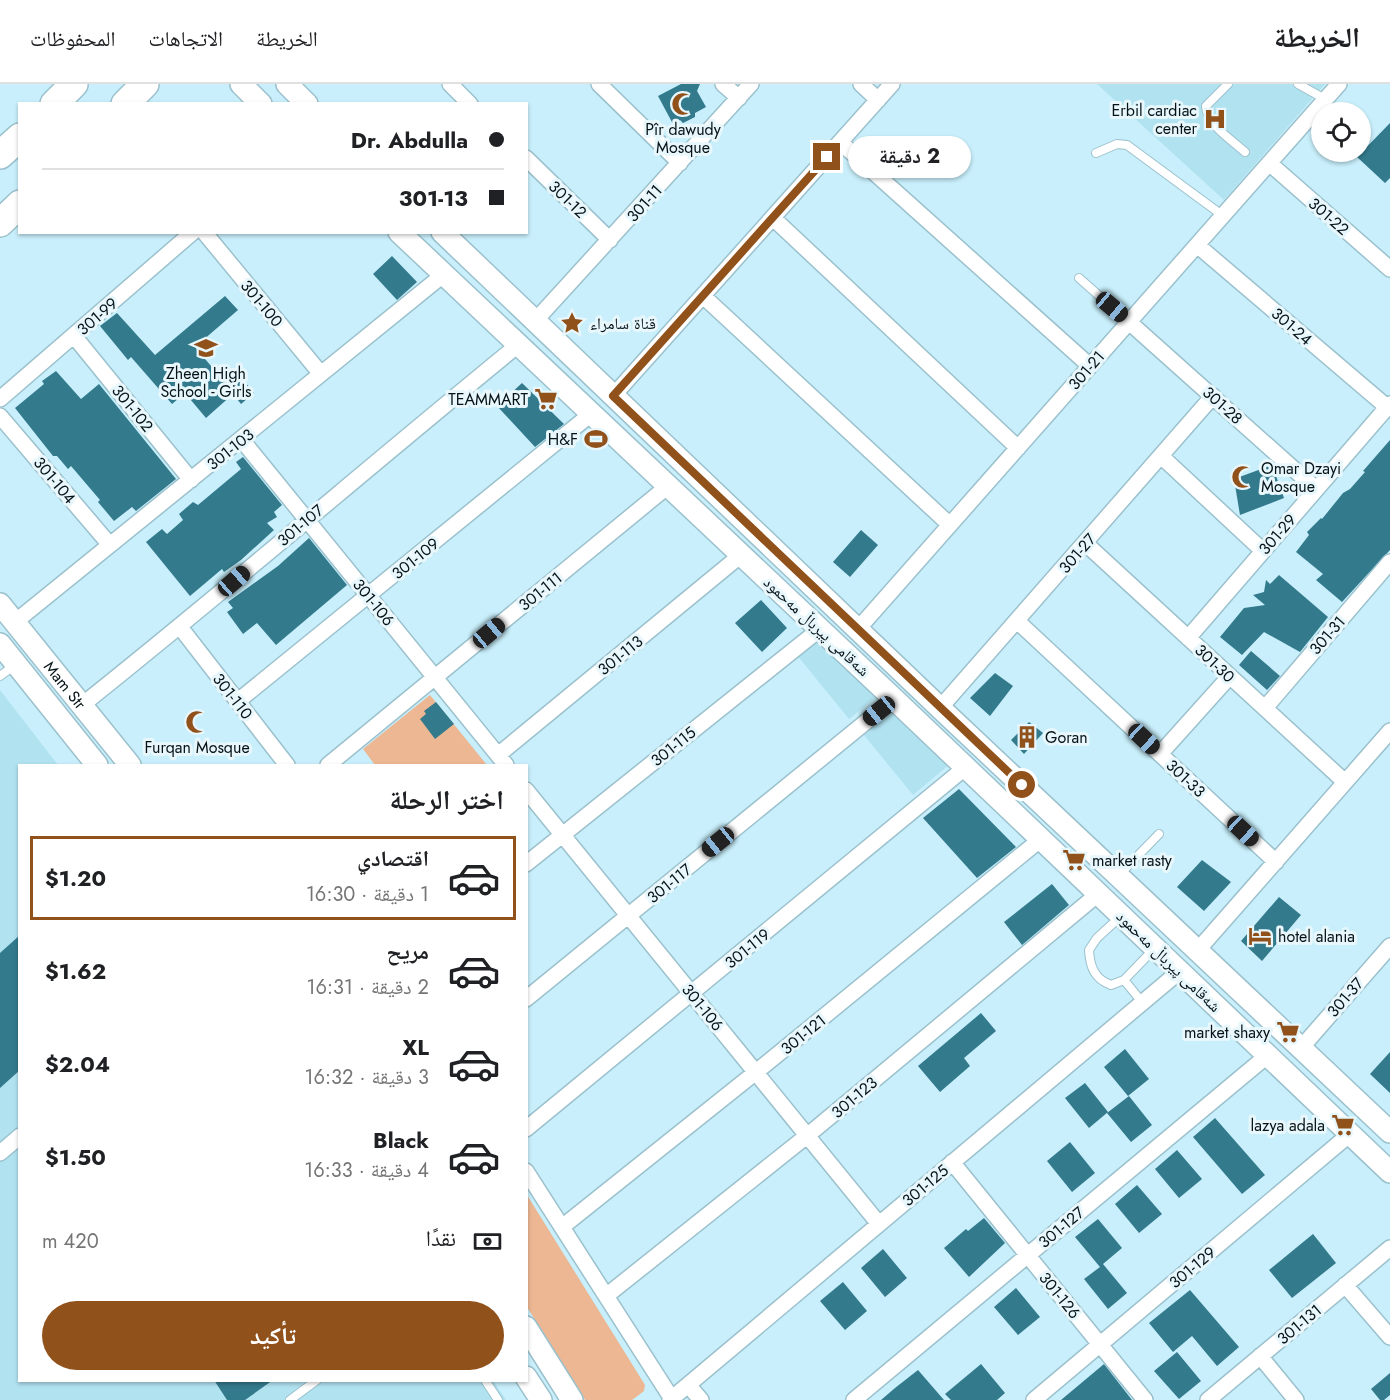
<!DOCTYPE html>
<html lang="ar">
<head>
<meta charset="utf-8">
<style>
	:root { --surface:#fff; --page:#f2f2f2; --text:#202124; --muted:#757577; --line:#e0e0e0; --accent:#91511b }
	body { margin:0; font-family:Jost,"Noto Naskh Arabic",sans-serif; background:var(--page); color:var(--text); direction:rtl; height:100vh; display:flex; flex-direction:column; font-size:22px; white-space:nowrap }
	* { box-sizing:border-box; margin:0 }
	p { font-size:20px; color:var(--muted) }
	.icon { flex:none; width:33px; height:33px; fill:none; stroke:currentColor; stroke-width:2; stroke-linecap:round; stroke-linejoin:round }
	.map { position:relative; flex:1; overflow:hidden; direction:ltr }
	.sheet { position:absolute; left:18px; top:680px; width:510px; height:618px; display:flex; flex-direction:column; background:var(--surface); border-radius:0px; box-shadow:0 2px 4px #0004; direction:rtl }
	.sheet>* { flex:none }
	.guide { position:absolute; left:18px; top:18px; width:510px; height:132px; border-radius:0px; box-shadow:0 2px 4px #0004; direction:rtl; display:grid; align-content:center; height:132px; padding:0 24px; background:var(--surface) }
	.buttons { position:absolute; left:1311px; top:18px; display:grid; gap:12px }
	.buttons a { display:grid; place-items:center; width:60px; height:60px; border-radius:50%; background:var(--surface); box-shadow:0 2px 4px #0004; font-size:30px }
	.end { position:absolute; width:27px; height:27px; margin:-14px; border:8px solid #91511b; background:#fff; box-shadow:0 0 0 3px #fff }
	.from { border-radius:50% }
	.bubble { position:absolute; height:42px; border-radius:21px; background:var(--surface); box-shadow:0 2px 4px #0004; font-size:20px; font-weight:700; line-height:42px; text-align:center; direction:rtl }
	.car { position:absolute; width:18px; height:36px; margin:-18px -9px; border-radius:8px; box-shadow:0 0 4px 2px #0007; background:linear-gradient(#222 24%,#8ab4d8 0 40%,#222 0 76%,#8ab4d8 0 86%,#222 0) }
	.guide b { display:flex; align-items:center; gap:21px; height:57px; font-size:22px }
	.guide b+b { border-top:2px solid var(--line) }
	.guide i { width:15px; height:15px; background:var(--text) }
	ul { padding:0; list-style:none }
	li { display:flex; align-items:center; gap:18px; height:84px; margin:0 12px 9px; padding:0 12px; border:3px solid transparent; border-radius:0px }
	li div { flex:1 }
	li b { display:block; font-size:22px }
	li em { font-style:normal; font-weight:700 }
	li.on { border-color:var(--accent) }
	li>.icon { width:54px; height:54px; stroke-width:1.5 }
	h2 { padding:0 24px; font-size:27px; line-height:72px }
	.pay { display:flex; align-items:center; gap:15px; height:66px; padding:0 24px; font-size:22px }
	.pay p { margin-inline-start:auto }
	.button { display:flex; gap:12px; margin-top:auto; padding:12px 24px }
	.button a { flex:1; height:69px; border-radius:36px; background:var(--accent); color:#fff; font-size:24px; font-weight:700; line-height:69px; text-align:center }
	header { display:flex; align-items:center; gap:36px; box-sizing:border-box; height:84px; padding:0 30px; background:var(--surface); border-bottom:2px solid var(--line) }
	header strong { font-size:28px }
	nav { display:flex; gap:33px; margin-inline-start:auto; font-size:21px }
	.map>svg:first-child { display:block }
	.built { fill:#b1e2f0 }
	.green { fill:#ecb792 }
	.building { fill:#337a8d }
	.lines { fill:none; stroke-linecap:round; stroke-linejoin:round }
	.lane-casing { stroke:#9bc1cd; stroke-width:10 }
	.street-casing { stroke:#9bc1cd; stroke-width:18 }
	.secondary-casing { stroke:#9bc1cd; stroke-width:24 }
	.highway-casing { stroke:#9bc1cd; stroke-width:30 }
	.lane { stroke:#fff; stroke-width:8 }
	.street { stroke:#fff; stroke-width:15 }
	.secondary { stroke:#fff; stroke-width:21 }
	.highway { stroke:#fff; stroke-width:27 }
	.route { stroke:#91511b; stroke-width:8 }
	.labels { text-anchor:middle; stroke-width:6; stroke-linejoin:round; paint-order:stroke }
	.poi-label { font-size:16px; fill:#051317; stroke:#e8f7fc; text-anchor:end }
	.street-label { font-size:16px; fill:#051317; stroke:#e8f7fc }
</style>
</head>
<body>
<header>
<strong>الخريطة</strong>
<nav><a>الخريطة</a><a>الاتجاهات</a><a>المحفوظات</a></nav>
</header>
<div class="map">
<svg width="1390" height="1316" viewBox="0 0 1390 1316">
	<rect width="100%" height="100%" fill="#c8effb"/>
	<path class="built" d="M1097,0h228l-101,116z
		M822,548l58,62 -31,25 -53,-65z
		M0,606l58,75h-38v615h473l13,20h-506z
		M894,626l56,54 -37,31 -49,-60z"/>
	<path class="green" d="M430,611l57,70h-112l-12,-16z
		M527,1111l118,190 -1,6 -12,9h-47l-58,-93z"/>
	<path class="building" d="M681,0h19l-3,7 9,16 -11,6v4l-12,6 -3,-3 -7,4 -15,-28z
		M1390,39v55l-5,5 -28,-26z
		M392,172l25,26 -20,18 -24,-26z
		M225,212l13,14 -43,37 27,32 12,-10 20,24 -13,11 -8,-10 -27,24 -21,-25 -13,11 -41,-47 -3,3 -28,-34 17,-13 38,42z
		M56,287l25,28 18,-15 77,95 -40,32 -4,-4 -18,14 -16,-19 2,-2 -29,-34 -3,3 -11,-13h-4l-38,-48 29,-24 -2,-3z
		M522,299l42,41 -29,23 -38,-41z
		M1390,356v110l-48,52 -26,-22 7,-6 -27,-22 13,-17 -2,-3 14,-14 1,1 21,-26 7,-4 15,-17 -2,-1z
		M243,373l39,48 -8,7 3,5 -10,6 7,7 -33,30 -17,12 -2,-3 -32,27 -44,-54 16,-13 5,5 16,-14 -4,-6 14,-12 5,3 43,-36 -5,-7z
		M1272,381l12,33 -44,17 -6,-36z
		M861,446l17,15 -28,32 -17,-15z
		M309,454l38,47 -71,60 -19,-22 -14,11 -16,-22 6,-4 -5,-6 50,-36z
		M1279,491l49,42 -28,35 -36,-20 -22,23 -22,-18 24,-29 21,-3 -12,-10 11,-3 2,-12 4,4z
		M761,516l26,28 -25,24 -27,-29z
		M1251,567l29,25 -13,14 -28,-25z
		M995,589l18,13 -23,30 -20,-18z
		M436,618l18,22 -19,15 -15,-20 6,-5 -2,-3z
		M1029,638l14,11 -19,21 -13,-14z
		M959,705l57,58 -39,31 -54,-60z
		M1202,776l29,22 -27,29 -27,-24z
		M1052,800l17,21 -47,40 -18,-23z
		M1279,813l22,18 -39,46 -21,-20z
		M20,851v135l-20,18v-135z
		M981,929l15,18 -32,27 6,8 -30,26 -22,-26z
		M1125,965l24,30 -21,17 -24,-29z
		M1390,968v41l-20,-19z
		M1085,999l23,29 -19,16 -24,-30z
		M1129,1012l23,29 -21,17 -24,-29z
		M1215,1034l50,57 -23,19 -49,-57z
		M1070,1058l25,31 -23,19 -25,-31z
		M1177,1066l25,29 -23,19 -24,-29z
		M1137,1101l25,29 -23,19 -24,-29z
		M984,1134l21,25 -36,34 -25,-29 22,-19 2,2z
		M1098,1135l24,29 -19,16 24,29 -19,16 -24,-30 16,-12 -25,-30z
		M1313,1150l23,29 -44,35 -23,-28z
		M883,1165l24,29 -22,19 -24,-29z
		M843,1198l24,29 -22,19 -25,-29z
		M1016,1204l24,29 -22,18 -24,-28z
		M1190,1206l49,57 -22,19 -25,-30 -19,16 -24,-29z
		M1177,1268l24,29 -22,18 -25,-28z
		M981,1280l24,29 -8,7h-46l-6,-6z
		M1104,1280l28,36h-71z
		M918,1286l26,30h-63l14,-12z
		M1390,1289v22l-6,5h-4l-9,-11z
		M214,1296h59l-28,20h-18z"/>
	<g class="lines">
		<g class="lane-casing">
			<path id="lane" d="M1228,0l-22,22c1,19 26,34 39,46
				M1298,0l27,15
				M1096,69l21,-9 10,1 95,70
				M1079,194l50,44
				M0,592l15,-11
				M1119,791l40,-41
				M1120,833l-23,21 -8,12c1,18 6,29 22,35l13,-5 31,-32
				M1124,896l18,22
				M485,1296l13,20
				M290,1316l27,-20"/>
		</g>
		<g class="street-casing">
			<path id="street" d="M450,0l20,20
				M599,0l81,79
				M723,0l16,14
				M861,0l17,16
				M840,58l250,224
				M526,74l84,82
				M1269,79l121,106
				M773,134l245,230
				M204,148l117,142
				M1197,161l190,162
				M703,212l247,229
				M535,237l216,-237
				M1129,238l187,167
				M74,252l117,144
				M613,312l279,-312
				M0,315l193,-167
				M0,332l110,129
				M242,356l264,325
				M1161,372l102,95
				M1085,459l260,239
				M1017,537l259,241
				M15,538l428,-347
				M180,543l107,138
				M858,545l481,-545
				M1188,554l202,-234
				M238,617l353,-287
				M82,621c147,-117 290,-241 436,-360
				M940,624l273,-312
				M1265,624l125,-146
				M1160,670l70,-78
				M498,671l243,-200
				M328,681l340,-279
				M526,706l353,434
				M526,780l294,-235
				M1197,867l193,-220
				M526,915l368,-300
				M1301,964l89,-102
				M526,1045l440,-362
				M0,1069l20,-17
				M952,1078l193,238
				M526,1087l146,228
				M562,1143l194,-155 285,-233
				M1345,1201l45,52
				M606,1212l202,-161 290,-241
				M1260,1272l36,44
				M688,1301l13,15
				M670,1316l510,-429
				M854,1316l414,-345
				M1034,1316l316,-266
				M1208,1316l182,-152"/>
		</g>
		<g class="secondary-casing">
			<g id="secondary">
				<path d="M241,0l20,20"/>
				<path d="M287,0l20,20"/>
				<path d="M399,148l495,467 496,473"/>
				<path d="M442,148l498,476 450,424"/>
				<path id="s1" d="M0,520l130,161"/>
				<path d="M0,560l97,121"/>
				<path d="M526,1243l46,73"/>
				<path d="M526,1293l15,23"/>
			</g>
		</g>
		<g class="highway-casing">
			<path id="highway" d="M54,20l20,-20
				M125,20l20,-20
				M0,71l20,-18
				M0,139l20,-19"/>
		</g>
		<use href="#lane" class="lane"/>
		<use href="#street" class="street"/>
		<use href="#secondary" class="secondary"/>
		<use href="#highway" class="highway"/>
	</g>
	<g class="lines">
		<path class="route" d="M827,73l-214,239 409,389"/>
	</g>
	<defs>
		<g id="mosque-bare" transform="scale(1.8)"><path d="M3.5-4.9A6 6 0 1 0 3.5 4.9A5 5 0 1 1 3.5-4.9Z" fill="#91511b" stroke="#e8f7fc" stroke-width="2.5" paint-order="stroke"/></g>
		<g id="hospital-bare" transform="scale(1.8)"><path d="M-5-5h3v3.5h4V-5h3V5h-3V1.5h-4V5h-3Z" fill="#91511b" stroke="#e8f7fc" stroke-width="2.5" paint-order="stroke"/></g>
		<g id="sight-bare" transform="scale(1.8)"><path d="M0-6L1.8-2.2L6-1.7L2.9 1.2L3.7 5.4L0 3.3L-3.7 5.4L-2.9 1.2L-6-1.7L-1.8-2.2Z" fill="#91511b" stroke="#e8f7fc" stroke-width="2.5" paint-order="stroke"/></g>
		<g id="school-bare" transform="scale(1.8)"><path d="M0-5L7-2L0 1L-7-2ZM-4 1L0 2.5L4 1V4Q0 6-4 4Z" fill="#91511b" stroke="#e8f7fc" stroke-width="2.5" paint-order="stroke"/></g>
		<g id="supermarket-bare" transform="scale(1.8)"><path d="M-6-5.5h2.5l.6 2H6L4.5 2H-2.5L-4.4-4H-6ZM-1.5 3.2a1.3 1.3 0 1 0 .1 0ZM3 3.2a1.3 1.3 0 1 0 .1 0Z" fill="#91511b" stroke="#e8f7fc" stroke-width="2.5" paint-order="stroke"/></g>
		<g id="stadium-bare" transform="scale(1.8)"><path d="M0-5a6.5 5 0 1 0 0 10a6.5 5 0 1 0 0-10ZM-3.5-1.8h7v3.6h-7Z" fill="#91511b" stroke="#e8f7fc" stroke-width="2.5" paint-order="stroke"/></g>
		<g id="building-bare" transform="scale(1.8)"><path d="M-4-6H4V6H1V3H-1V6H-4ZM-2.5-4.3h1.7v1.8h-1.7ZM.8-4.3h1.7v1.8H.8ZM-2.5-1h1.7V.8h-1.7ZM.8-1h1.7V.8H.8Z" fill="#91511b" stroke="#e8f7fc" stroke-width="2.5" paint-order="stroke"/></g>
		<g id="hotel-bare" transform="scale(1.8)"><path d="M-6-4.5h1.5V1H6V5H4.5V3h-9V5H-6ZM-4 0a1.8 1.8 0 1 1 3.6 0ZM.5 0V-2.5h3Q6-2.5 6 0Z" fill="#91511b" stroke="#e8f7fc" stroke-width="2.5" paint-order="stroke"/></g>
	</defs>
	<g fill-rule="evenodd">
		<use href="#mosque-bare" x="683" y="20"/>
		<use href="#hospital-bare" x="1215" y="35"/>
		<use href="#sight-bare" x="572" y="239"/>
		<use href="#school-bare" x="206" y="264"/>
		<use href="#supermarket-bare" x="546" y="315"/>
		<use href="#stadium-bare" x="596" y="355"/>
		<use href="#mosque-bare" x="1243" y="393"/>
		<use href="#mosque-bare" x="197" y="638"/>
		<use href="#building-bare" x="1027" y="653"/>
		<use href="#supermarket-bare" x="1074" y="776"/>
		<use href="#hotel-bare" x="1260" y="852"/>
		<use href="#supermarket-bare" x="1288" y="948"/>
		<use href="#supermarket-bare" x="1343" y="1041"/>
	</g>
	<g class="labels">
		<g class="poi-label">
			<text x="1197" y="32">Erbil cardiac<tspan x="1197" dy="18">center</tspan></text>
			<text x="683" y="51" text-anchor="middle">Pîr dawudy<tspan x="683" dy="18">Mosque</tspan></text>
			<text x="590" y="245" text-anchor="start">قناة سامراء</text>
			<text x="206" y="295" text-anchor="middle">Zheen High<tspan x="206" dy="18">School - Girls</tspan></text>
			<text x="528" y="321">TEAMMART</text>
			<text x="578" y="361">H&amp;F</text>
			<text x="1261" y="390" text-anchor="start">Omar Dzayi<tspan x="1261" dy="18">Mosque</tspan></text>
			<text x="1045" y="659" text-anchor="start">Goran</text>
			<text x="197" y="669" text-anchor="middle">Furqan Mosque</text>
			<text x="1092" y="782" text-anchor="start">market rasty</text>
			<text x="1278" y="858" text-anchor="start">hotel alania</text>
			<text x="1270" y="954">market shaxy</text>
			<text x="1325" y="1047">lazya adala</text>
		</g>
		<g class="street-label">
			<text transform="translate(568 115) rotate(44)" y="6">301-12</text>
			<text transform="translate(644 119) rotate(-48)" y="6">301-11</text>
			<text transform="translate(1329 132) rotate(41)" y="6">301-22</text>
			<text transform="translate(262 219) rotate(50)" y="6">301-100</text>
			<text transform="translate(97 232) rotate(-41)" y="6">301-99</text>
			<text transform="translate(1292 242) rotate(41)" y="6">301-24</text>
			<text transform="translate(1086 286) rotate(-49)" y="6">301-21</text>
			<text transform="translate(1223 321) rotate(42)" y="6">301-28</text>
			<text transform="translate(133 324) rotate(51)" y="6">301-102</text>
			<text transform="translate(230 365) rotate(-39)" y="6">301-103</text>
			<text transform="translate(55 396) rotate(50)" y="6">301-104</text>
			<text transform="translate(300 441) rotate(-40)" y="6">301-107</text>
			<text transform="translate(1277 450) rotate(-49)" y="6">301-29</text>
			<text transform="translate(1077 469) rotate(-49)" y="6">301-27</text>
			<text transform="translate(415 474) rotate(-39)" y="6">301-109</text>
			<text transform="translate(540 507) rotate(-39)" y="6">301-111</text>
			<text transform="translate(374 518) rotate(51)" y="6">301-106</text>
			<text transform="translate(817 542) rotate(43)" y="6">شەقامی پیرباڵ مەحمود</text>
			<text transform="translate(1327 551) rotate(-49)" y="6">301-31</text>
			<text transform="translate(620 571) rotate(-39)" y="6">301-113</text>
			<text transform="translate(1215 579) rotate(43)" y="6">301-30</text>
			<text dy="6" stroke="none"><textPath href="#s1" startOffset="104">Mam Str</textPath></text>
			<text transform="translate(233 612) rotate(52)" y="6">301-110</text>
			<text transform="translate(673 662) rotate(-39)" y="6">301-115</text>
			<text transform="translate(1186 694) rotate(43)" y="6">301-33</text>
			<text transform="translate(669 799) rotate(-39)" y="6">301-117</text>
			<text transform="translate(747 864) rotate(-39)" y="6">301-119</text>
			<text transform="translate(1169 877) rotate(44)" y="6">شەقامی پیرباڵ مەحمود</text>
			<text transform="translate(1345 913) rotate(-49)" y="6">301-37</text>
			<text transform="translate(703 923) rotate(51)" y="6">301-106</text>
			<text transform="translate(803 950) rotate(-39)" y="6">301-121</text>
			<text transform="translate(854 1013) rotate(-40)" y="6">301-123</text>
			<text transform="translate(925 1101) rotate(-40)" y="6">301-125</text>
			<text transform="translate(1061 1143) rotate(-40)" y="6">301-127</text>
			<text transform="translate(1192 1183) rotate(-40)" y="6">301-129</text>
			<text transform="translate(1060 1211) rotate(51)" y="6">301-126</text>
			<text transform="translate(1299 1240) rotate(-40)" y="6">301-131</text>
		</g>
	</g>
</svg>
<div class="buttons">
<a><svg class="icon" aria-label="locate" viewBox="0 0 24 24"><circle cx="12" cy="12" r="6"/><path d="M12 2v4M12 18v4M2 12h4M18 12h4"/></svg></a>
</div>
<i class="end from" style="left:1022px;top:701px"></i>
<i class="end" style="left:827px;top:73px"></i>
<div class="bubble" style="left:848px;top:52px;width:123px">2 دقيقة</div>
<i class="car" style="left:1112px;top:223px;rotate:130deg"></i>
<i class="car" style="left:234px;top:497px;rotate:49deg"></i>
<i class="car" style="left:489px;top:549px;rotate:50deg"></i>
<i class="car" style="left:879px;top:627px;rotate:231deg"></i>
<i class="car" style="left:1144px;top:655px;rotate:133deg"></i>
<i class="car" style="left:1243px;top:747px;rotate:133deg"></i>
<i class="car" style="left:718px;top:758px;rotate:231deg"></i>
<div class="guide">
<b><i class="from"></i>Dr. Abdulla</b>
<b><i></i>301-13</b>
</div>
<section class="sheet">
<h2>اختر الرحلة</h2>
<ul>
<li class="on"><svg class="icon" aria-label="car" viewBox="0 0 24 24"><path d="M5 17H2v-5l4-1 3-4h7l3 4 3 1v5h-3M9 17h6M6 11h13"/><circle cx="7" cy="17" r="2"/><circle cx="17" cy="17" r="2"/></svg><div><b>اقتصادي</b><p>1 دقيقة · 16:30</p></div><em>$1.20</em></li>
<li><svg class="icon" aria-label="car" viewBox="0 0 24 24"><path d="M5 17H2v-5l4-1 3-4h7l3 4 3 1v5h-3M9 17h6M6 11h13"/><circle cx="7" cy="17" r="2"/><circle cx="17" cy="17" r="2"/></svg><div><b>مريح</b><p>2 دقيقة · 16:31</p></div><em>$1.62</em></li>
<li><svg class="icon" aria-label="car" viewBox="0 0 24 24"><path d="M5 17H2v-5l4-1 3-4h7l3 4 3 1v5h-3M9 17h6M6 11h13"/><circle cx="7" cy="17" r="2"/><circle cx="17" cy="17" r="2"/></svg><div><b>XL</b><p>3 دقيقة · 16:32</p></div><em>$2.04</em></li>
<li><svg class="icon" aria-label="car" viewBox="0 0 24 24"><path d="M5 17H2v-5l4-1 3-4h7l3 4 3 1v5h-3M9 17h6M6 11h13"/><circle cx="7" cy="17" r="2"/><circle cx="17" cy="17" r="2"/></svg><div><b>Black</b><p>4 دقيقة · 16:33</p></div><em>$1.50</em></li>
</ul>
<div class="pay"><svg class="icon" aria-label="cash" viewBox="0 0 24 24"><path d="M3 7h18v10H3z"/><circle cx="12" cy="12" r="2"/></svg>نقدًا<p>420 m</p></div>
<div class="button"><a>تأكيد</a></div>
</section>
</div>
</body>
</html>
